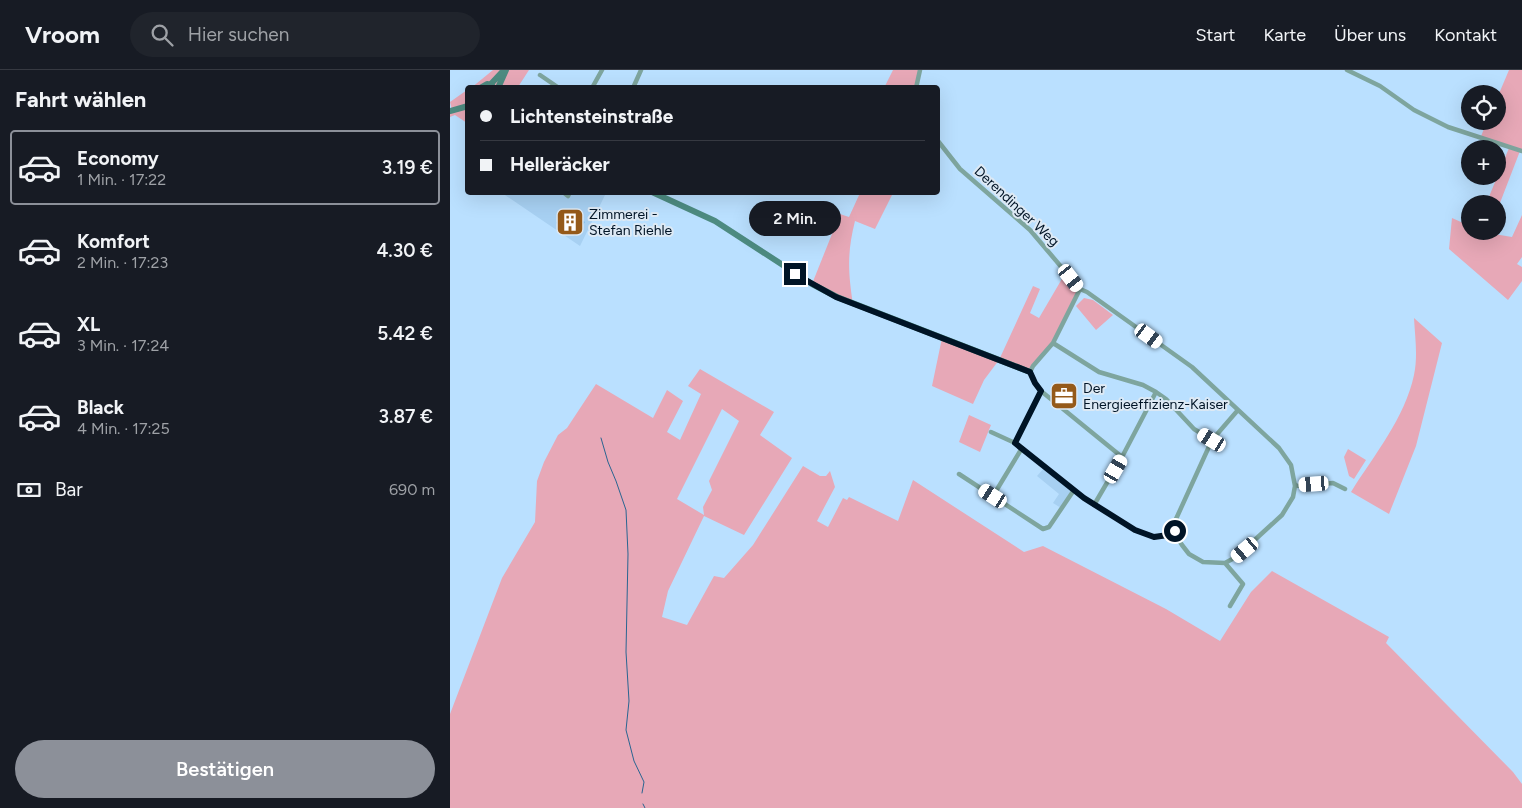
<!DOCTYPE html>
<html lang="de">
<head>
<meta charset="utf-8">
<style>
	:root { --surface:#171b24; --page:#20242c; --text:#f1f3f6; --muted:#9ea1a6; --line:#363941; --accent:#8c9099 }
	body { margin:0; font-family:Figtree,sans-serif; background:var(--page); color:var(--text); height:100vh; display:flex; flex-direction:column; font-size:19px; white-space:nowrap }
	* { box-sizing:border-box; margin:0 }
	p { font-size:16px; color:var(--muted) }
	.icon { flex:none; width:28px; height:28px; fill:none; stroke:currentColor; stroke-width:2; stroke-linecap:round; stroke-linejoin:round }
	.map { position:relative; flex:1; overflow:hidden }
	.drawer { display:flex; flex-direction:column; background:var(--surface); width:450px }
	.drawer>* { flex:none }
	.guide { position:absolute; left:15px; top:15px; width:475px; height:110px; border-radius:5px; box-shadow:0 5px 20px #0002; display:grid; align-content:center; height:110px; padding:0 15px; background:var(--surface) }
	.tools { position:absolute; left:1011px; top:15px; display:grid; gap:10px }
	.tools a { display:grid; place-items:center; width:45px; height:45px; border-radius:50%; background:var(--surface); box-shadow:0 5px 20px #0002; font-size:25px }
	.end { position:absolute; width:22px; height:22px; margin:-11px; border:6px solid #001426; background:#fff; box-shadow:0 0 0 2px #fff }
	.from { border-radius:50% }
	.bubble { position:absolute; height:35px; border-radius:18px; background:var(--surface); box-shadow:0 5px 20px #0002; font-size:16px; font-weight:600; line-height:35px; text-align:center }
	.car { position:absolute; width:15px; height:30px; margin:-15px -8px; border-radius:6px; box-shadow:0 0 4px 1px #0007; background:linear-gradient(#fff 24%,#345 0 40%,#fff 0 76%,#345 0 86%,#fff 0) }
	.guide b { display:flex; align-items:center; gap:18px; height:48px; font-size:19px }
	.guide b+b { border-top:1px solid var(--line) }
	.guide i { width:12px; height:12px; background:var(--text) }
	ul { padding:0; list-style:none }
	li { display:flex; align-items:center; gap:15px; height:75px; margin:0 10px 8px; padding:0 5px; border:2px solid transparent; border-radius:5px }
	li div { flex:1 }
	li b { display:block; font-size:19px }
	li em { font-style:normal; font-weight:600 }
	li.current { border-color:var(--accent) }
	li>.icon { width:45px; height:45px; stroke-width:1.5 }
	h2 { padding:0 15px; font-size:22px; line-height:60px }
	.pay { display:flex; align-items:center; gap:12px; height:55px; padding:0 15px; font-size:19px }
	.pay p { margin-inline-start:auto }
	.button { display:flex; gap:10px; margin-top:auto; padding:10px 15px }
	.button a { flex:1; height:58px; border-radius:30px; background:var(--accent); color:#fff; font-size:20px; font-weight:600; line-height:58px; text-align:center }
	header { display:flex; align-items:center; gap:30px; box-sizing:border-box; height:70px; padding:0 25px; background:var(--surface); border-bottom:1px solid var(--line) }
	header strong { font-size:24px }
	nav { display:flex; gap:28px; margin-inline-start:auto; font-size:18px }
	.search { width:350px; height:45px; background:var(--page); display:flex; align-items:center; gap:12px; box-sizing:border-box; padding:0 18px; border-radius:28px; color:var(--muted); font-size:19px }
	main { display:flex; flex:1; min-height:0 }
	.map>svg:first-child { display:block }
	.built { fill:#a7d0f2 }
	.green { fill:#e7a8b7; fill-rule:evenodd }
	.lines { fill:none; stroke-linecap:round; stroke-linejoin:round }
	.stream { stroke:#296591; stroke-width:1 }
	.building { fill:#79b9eb }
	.street { stroke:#7ea59e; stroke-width:4.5 }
	.secondary { stroke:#4d8b81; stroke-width:6 }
	.route { stroke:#001426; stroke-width:6 }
	.labels { text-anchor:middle; stroke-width:4; stroke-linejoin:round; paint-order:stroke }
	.street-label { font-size:14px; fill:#001426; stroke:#dde9f4 }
	.poi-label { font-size:14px; fill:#001426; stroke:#dde9f4; text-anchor:start }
</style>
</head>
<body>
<header>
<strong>Vroom</strong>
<div class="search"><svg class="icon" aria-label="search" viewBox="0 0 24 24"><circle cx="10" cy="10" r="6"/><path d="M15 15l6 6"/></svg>Hier suchen</div>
<nav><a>Start</a><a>Karte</a><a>Über uns</a><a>Kontakt</a></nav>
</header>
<main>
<section class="drawer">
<h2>Fahrt wählen</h2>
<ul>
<li class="current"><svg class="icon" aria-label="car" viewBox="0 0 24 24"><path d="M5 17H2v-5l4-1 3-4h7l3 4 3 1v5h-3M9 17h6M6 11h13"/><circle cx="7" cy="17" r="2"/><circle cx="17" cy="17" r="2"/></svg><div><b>Economy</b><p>1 Min. · 17:22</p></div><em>3.19 €</em></li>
<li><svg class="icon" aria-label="car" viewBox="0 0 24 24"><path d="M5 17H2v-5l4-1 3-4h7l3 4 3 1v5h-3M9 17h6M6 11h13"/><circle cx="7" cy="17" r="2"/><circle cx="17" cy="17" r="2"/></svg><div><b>Komfort</b><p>2 Min. · 17:23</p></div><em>4.30 €</em></li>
<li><svg class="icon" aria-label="car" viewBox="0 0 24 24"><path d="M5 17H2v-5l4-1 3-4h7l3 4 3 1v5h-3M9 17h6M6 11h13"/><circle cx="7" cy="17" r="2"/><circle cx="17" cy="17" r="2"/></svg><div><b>XL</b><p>3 Min. · 17:24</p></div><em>5.42 €</em></li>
<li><svg class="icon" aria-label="car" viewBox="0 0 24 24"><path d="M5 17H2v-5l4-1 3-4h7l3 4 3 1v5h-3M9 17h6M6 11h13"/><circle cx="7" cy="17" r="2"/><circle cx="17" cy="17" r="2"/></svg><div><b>Black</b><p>4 Min. · 17:25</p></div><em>3.87 €</em></li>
</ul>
<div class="pay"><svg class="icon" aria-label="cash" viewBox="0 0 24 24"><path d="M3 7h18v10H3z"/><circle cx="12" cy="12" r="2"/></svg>Bar<p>690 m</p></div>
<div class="button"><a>Bestätigen</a></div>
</section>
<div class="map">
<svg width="1072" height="738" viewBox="0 0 1072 738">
	<rect width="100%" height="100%" fill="#bae0ff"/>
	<path class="built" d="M52,123h104l-26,53z
		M595,397l29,23 -13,18 -8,-5 6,-9 -22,-18z"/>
	<path class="green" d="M43,0h36l-11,17 -47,1z
		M443,0h27l-4,17 -32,1z
		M1059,0h13v81h-2l-22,57v-4h-12l23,-56 -29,-9 7,-18h11v-25z
		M17,20v33l-12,-8 -5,2v-6l2,-1 -2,-8z
		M410,123h33l-18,36 -20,-8c-8,32 -7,51 -2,83l-41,-20 28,-70 9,3z
		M1072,145v42l-5,7 5,3v14l-14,19 -59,-51 3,-31 18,8v5h18v2l24,4z
		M616,202l14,17 -27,54 -23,29 -31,-12 -15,20 -11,24 -41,-18 10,-48 57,22 34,-74 7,3 -10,24 9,5z
		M634,228l9,2 20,15 -17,15 -20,-24z
		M964,248l28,25 -26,103 -27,68 -38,-22c23,-37 54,-74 63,-117 4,-19 1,-38 0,-57z
		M250,299l74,43 -14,23 32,23 -48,77 -40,-19 -36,75 -6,26 25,8 27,-49 10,2 29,-33 50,-79 17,10h6l4,-5 5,16 -18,34 11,6 15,-29 4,2 2,-3 49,24 15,-41 111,72 19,-6 123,63 54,32 31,-49 21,-21 117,66 -3,6 127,129 9,12v24h-1072v-94l52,-136 33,-56 2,-41 7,-19 14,-27 9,-7 29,-44 57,34 14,-28 16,11 -16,31 13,8 21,-46 -13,-8zM272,339l17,12 -30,60 3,9 -9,17 1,8 -27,-16z
		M519,345l22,10 -11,27 -21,-10z
		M898,379l18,11 -12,19 -5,-3 -5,-19z"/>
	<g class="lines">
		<path class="stream" d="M151,368l7,24 8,19 10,29 2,44 -2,98 3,49 -3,29 8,31 10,21 -2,11
			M193,734l2,4"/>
	</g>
	<path class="building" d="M115,139l20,13 -10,14 -19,-13z"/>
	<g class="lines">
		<path class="street" d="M897,0l33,16 34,24 34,17 74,24
			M90,5l19,13
			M142,18l10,-18
			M183,18l8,-18
			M466,18l4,-18
			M488,71l22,28 70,61 50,59
			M113,122l5,4 2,-4
			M630,219l7,3 105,75 87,81 12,17 4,21 -2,11 -11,18 -46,42 -11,6 -22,-1 -14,-8 -7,-9 -7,-11 1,-15 36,-79 26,-30
			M630,219l-27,54 -20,23 -3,6 5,11 6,8 81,66
			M603,273l46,29 44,13 13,7 10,7 28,30 18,11
			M541,362l24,11 69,55 51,32 19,7 21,-3
			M565,373l26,-52
			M509,404l84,55 6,-2 25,-37
			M845,416l38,-3 12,6
			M543,426l29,-48
			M644,435l28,-48 34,-65
			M775,493l18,21 -13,22"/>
		<path class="secondary" d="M40,15l14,-15
			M30,18l7,-4 5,1
			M48,18l8,-18
			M0,41l18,-5
			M202,122l63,29 97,63 25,13 193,75"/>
	</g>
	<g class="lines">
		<path class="route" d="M345,204l41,23 194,75 5,11 6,8 -26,52 69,55 51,32 19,7 21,-3v-3"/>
	</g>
	<defs>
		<g id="building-square" transform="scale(1.4375)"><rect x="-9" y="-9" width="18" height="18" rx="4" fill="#955a1a" stroke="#dde9f4"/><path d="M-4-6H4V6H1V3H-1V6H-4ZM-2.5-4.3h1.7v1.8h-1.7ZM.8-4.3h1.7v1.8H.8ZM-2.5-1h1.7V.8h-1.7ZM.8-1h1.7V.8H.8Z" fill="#fff"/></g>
		<g id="office-square" transform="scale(1.4375)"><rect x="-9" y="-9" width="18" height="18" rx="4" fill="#955a1a" stroke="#dde9f4"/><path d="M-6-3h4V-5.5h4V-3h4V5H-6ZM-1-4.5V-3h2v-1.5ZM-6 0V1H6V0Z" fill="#fff"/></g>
	</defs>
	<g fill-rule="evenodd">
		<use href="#building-square" x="120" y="152"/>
		<use href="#office-square" x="614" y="326"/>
	</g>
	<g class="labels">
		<g class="street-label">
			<text transform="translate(567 136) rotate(43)" y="5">Derendinger Weg</text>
		</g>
		<g class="poi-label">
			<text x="139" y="149">Zimmerei -<tspan x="139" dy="16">Stefan Riehle</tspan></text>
			<text x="633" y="323">Der<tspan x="633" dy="16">Energieeffizienz-Kaiser</tspan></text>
		</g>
	</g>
</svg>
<div class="tools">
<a><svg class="icon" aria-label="locate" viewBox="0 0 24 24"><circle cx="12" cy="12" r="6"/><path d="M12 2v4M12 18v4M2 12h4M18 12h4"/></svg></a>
<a>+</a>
<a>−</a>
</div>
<i class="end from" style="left:725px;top:461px"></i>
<i class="end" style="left:345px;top:204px"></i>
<div class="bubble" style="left:299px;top:131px;width:92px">2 Min.</div>
<i class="car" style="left:621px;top:208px;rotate:142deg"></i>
<i class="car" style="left:699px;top:266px;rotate:126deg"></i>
<i class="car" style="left:762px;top:370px;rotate:301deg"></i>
<i class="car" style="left:666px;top:399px;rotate:30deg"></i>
<i class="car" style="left:864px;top:414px;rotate:266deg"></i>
<i class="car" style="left:543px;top:426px;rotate:303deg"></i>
<i class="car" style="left:795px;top:480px;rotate:230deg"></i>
<div class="guide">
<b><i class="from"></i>Lichtensteinstraße</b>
<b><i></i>Helleräcker</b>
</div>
</div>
</main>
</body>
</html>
